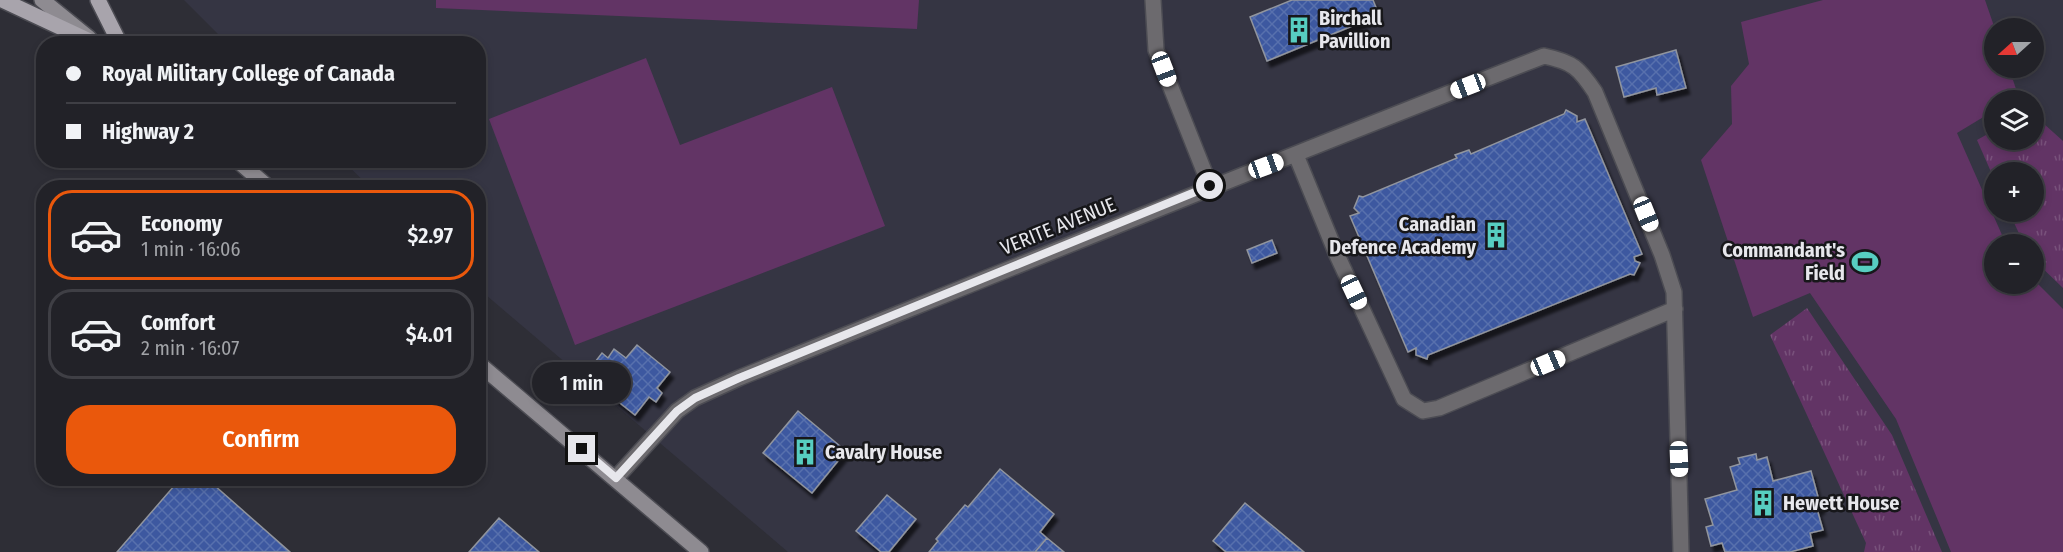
<!DOCTYPE html>
<html lang="en">
<head>
<meta charset="utf-8">
<style>
	:root { --surface:#222228; --page:#2e2f34; --text:#f1f3f6; --muted:#a2a4a8; --line:#3f3f45; --accent:#ea580c }
	body { margin:0; font-family:"Fira Sans Condensed",sans-serif; background:var(--page); color:var(--text); height:100vh; display:flex; flex-direction:column; font-size:22px; white-space:nowrap }
	* { box-sizing:border-box; margin:0 }
	p { font-size:20px; color:var(--muted) }
	.icon { flex:none; width:33px; height:33px; fill:none; stroke:currentColor; stroke-width:2; stroke-linecap:round; stroke-linejoin:round }
	.map { position:relative; flex:1; overflow:hidden }
	.details { position:absolute; left:36px; top:180px; width:450px; height:306px; display:flex; flex-direction:column; background:var(--surface); border-radius:24px; box-shadow:0 3px 9px #0003,0 0 0 2px var(--line) }
	.details>* { flex:none }
	.top-card { position:absolute; left:36px; top:36px; width:450px; height:132px; border-radius:24px; box-shadow:0 3px 9px #0003,0 0 0 2px var(--line); display:grid; align-content:center; height:132px; padding:0 30px; background:var(--surface) }
	.needle { width:39px; rotate:249deg }
	.tools { position:absolute; left:1984px; top:18px; display:grid; gap:12px }
	.tools a { display:grid; place-items:center; width:60px; height:60px; border-radius:50%; background:var(--surface); box-shadow:0 3px 9px #0003,0 0 0 2px var(--line); font-size:30px }
	.end { position:absolute; width:27px; height:27px; margin:-14px; border:8px solid #e7e7ec; background:#111; box-shadow:0 0 0 3px #111 }
	.from { border-radius:50% }
	.bubble { position:absolute; height:42px; border-radius:21px; background:var(--surface); box-shadow:0 3px 9px #0003,0 0 0 2px var(--line); font-size:20px; font-weight:600; line-height:42px; text-align:center }
	.car { position:absolute; width:18px; height:36px; margin:-18px -9px; border-radius:8px; box-shadow:0 0 4px 2px #0007; background:linear-gradient(#fff 24%,#345 0 40%,#fff 0 76%,#345 0 86%,#fff 0) }
	.top-card b { display:flex; align-items:center; gap:21px; height:57px; font-size:22px }
	.top-card b+b { border-top:2px solid var(--line) }
	.top-card i { width:15px; height:15px; background:var(--text) }
	ul { padding:10px 0 0; list-style:none }
	li { display:flex; align-items:center; gap:18px; height:90px; margin:0 12px 9px; padding:0 18px; border:3px solid var(--line); border-radius:24px }
	li div { flex:1 }
	li b { display:block; font-size:22px }
	li em { font-style:normal; font-weight:600 }
	li.on { border-color:var(--accent) }
	li>.icon { width:54px; height:54px; stroke-width:1.5 }
	.cta { display:flex; gap:12px; margin-top:auto; padding:12px 30px }
	.cta a { flex:1; height:69px; border-radius:24px; background:var(--accent); color:#fff; font-size:24px; font-weight:600; line-height:69px; text-align:center }
	.map>svg:first-child { display:block }
	.built { fill:#353543; fill-rule:evenodd }
	.grass { fill:#623465 }
	.park { fill:url(#park-tufts) }
	.building { fill:url(#building-cross-hatch); stroke:#91959e; stroke-width:1.5; filter:url(#shadow) }
	.lines { fill:none; stroke-linecap:round; stroke-linejoin:round }
	.street-casing { stroke:#4c4c53; stroke-width:18 }
	.secondary-casing { stroke:#4c4c53; stroke-width:18 }
	.primary-casing { stroke:#4c4c53; stroke-width:18 }
	.street { stroke:#6c6a6e; stroke-width:15 }
	.secondary { stroke:#8e8b91; stroke-width:15 }
	.primary { stroke:#a8a4ac; stroke-width:15 }
	.route { stroke:#e7e7ec; stroke-width:8 }
	.labels { text-anchor:middle; stroke-width:5; stroke-linejoin:round; paint-order:stroke }
	.poi-label { font-size:20px; font-weight:bold; fill:#e7e7ec; stroke:#17171a; text-anchor:start }
	.street-label { font-size:20px; fill:#e7e7ec; stroke:#17171a }
</style>
</head>
<body>
<div class="map">
<svg width="2063" height="552" viewBox="0 0 2063 552">
	<defs>
		<pattern id="park-tufts" width="24" height="20" patternUnits="userSpaceOnUse" patternTransform="scale(1.5)"><rect width="24" height="20" fill="#623465"/><path d="M3 7l-1-3M5 7V3M7 7l1-3M15 17l-1-3M17 17v-4M19 17l1-3" fill="none" stroke="#78517b"/></pattern>
		<pattern id="building-cross-hatch" width="8" height="8" patternUnits="userSpaceOnUse" patternTransform="scale(1.5)"><rect width="8" height="8" fill="#3c58a0"/><path d="M0 0l8 8M0 8l8-8" fill="none" stroke="#5870ad"/></pattern>
		<filter id="shadow"><feDropShadow dx="3.5" dy="6" stdDeviation="1.5" flood-color="#0009"/></filter>
	</defs>
	<rect width="100%" height="100%" fill="#2e2e36"/>
	<path class="built" d="M184,0h1879v552h-1275l-309,-263 -1,-101 -108,-1 -27,-26 135,-1v-116l-251,-1zM1995,28h39v40h-39zM1995,100h39v40h-39zM1995,172h39v40h-39zM1995,244h39v40h-39z"/>
	<path class="grass" d="M436,0h483l-2,29 -481,-21z
		M1823,0h162l10,29v39h14l9,27 -8,5h-15v10l-38,23 49,111h-11v40h39v-4l29,29v243h-112l-55,-133 -86,-126 -57,24 -52,-157 31,-36 -1,-38 18,-22 -8,-42z
		M646,58l34,87 152,-58 53,139 -310,119 -86,-226z"/>
	<path class="park" d="M2034,115l29,26v147l-29,-28v-16h-10l-15,-32h25v-40h-39v9l-18,-41 18,-10v10h39z
		M1807,308l85,127 50,117h-78l2,-9 -96,-208z"/>
	<path class="building" d="M1292,0h81l6,15 -112,46 -17,-44z
		M1676,50l10,38 -29,7 -1,-7 -32,9 -8,-30z
		M1566,110l11,6v6l8,-3 57,135 -8,3 1,4 5,2 -6,12 -4,-1 -202,81 -1,4 -11,-4v-7l-8,4 -58,-136 9,-3 -5,-5 5,-12 4,1 94,-39 -2,-3 14,-5 2,4 93,-40z
		M1272,240l5,13 -25,10 -5,-13z
		M637,345l33,27 -13,16 5,5 -6,9 -7,-5 -14,18 -34,-27 11,-13 -17,-13 7,-9 6,5 6,-9 12,9z
		M798,411l48,40 -34,42 -49,-40z
		M1756,454l1,6 10,-3 6,24 38,-10 10,37 -4,1 6,21 -13,3 3,13 -23,6h-65l-3,-9 -11,3 -5,-19 7,-2 -8,-26 32,-9 -7,-23 10,-3 -2,-6z
		M1000,469l54,45 -14,18 7,6 -12,14h-106l9,-11 -2,-2 29,-34 3,2z
		M181,478h25l84,74h-173z
		M887,495l29,24 -27,33h-8l-25,-21z
		M1245,503l59,49h-78l-13,-11z
		M499,518l40,34h-70z
		M1047,538l17,14h-29z"/>
	<g class="lines">
		<g class="street-casing">
			<path id="street" d="M1153,0l3,50 54,136
				M1296,155l41,100 67,144 19,12 16,-3 236,-99
				M616,478l61,-67 18,-13 44,-20c268,-108 535,-217 805,-322 29,6 35,12 51,36l67,163 12,37 7,260"/>
		</g>
		<g class="secondary-casing">
			<path id="secondary" d="M42,0l47,38
				M237,160l32,28
				M478,363l223,189"/>
		</g>
		<g class="primary-casing">
			<path id="primary" d="M2,0l94,44
				M98,0l22,44"/>
		</g>
		<use href="#street" class="street"/>
		<use href="#secondary" class="secondary"/>
		<use href="#primary" class="primary"/>
	</g>
	<g class="lines">
		<path class="route" d="M582,449l34,29 61,-67 18,-13 44,-20 471,-192"/>
	</g>
	<defs>
		<g id="building-bare" transform="scale(2.07)"><path d="M-4-6H4V6H1V3H-1V6H-4ZM-2.5-4.3h1.7v1.8h-1.7ZM.8-4.3h1.7v1.8H.8ZM-2.5-1h1.7V.8h-1.7ZM.8-1h1.7V.8H.8Z" fill="#57cec1" stroke="#17171a" stroke-width="2.5" paint-order="stroke"/></g>
		<g id="stadium-bare" transform="scale(2.07)"><path d="M0-5a6.5 5 0 1 0 0 10a6.5 5 0 1 0 0-10ZM-3.5-1.8h7v3.6h-7Z" fill="#57cec1" stroke="#17171a" stroke-width="2.5" paint-order="stroke"/></g>
	</defs>
	<g fill-rule="evenodd">
		<use href="#building-bare" x="1299" y="30"/>
		<use href="#building-bare" x="1496" y="235"/>
		<use href="#stadium-bare" x="1865" y="262"/>
		<use href="#building-bare" x="805" y="452"/>
		<use href="#building-bare" x="1763" y="503"/>
	</g>
	<g class="labels">
		<g class="poi-label">
			<text x="1319" y="25">Birchall<tspan x="1319" dy="23">Pavillion</tspan></text>
			<text x="1476" y="231" text-anchor="end">Canadian<tspan x="1476" dy="23">Defence Academy</tspan></text>
			<text x="1845" y="257" text-anchor="end">Commandant's<tspan x="1845" dy="23">Field</tspan></text>
			<text x="825" y="459">Cavalry House</text>
			<text x="1783" y="510">Hewett House</text>
		</g>
		<g class="street-label">
			<text transform="translate(1058 226) rotate(-22)" y="7">VERITE AVENUE</text>
		</g>
	</g>
</svg>
<div class="tools">
<a><svg class="needle" viewBox="-14 -14 28 28"><path d="M0-13l5 13h-10z" fill="#e53935"/><path d="M0 13l5-13h-10z" fill="#a2a4a8"/></svg></a>
<a><svg class="icon" aria-label="layers" viewBox="0 0 24 24"><path d="M12 4l9 5-9 5-9-5zM3 14l9 5 9-5"/></svg></a>
<a>+</a>
<a>−</a>
</div>
<i class="end from" style="left:1210px;top:186px"></i>
<i class="end" style="left:582px;top:449px"></i>
<div class="bubble" style="left:532px;top:362px;width:99px">1 min</div>
<i class="car" style="left:1164px;top:69px;rotate:159deg"></i>
<i class="car" style="left:1468px;top:86px;rotate:249deg"></i>
<i class="car" style="left:1266px;top:166px;rotate:70deg"></i>
<i class="car" style="left:1646px;top:214px;rotate:158deg"></i>
<i class="car" style="left:1354px;top:292px;rotate:155deg"></i>
<i class="car" style="left:1548px;top:363px;rotate:67deg"></i>
<i class="car" style="left:1679px;top:459px;rotate:178deg"></i>
<div class="top-card">
<b><i class="from"></i>Royal Military College of Canada</b>
<b><i></i>Highway 2</b>
</div>
<section class="details">
<ul>
<li class="on"><svg class="icon" aria-label="car" viewBox="0 0 24 24"><path d="M5 17H2v-5l4-1 3-4h7l3 4 3 1v5h-3M9 17h6M6 11h13"/><circle cx="7" cy="17" r="2"/><circle cx="17" cy="17" r="2"/></svg><div><b>Economy</b><p>1 min · 16:06</p></div><em>$2.97</em></li>
<li><svg class="icon" aria-label="car" viewBox="0 0 24 24"><path d="M5 17H2v-5l4-1 3-4h7l3 4 3 1v5h-3M9 17h6M6 11h13"/><circle cx="7" cy="17" r="2"/><circle cx="17" cy="17" r="2"/></svg><div><b>Comfort</b><p>2 min · 16:07</p></div><em>$4.01</em></li>
</ul>
<div class="cta"><a>Confirm</a></div>
</section>
</div>
</body>
</html>
